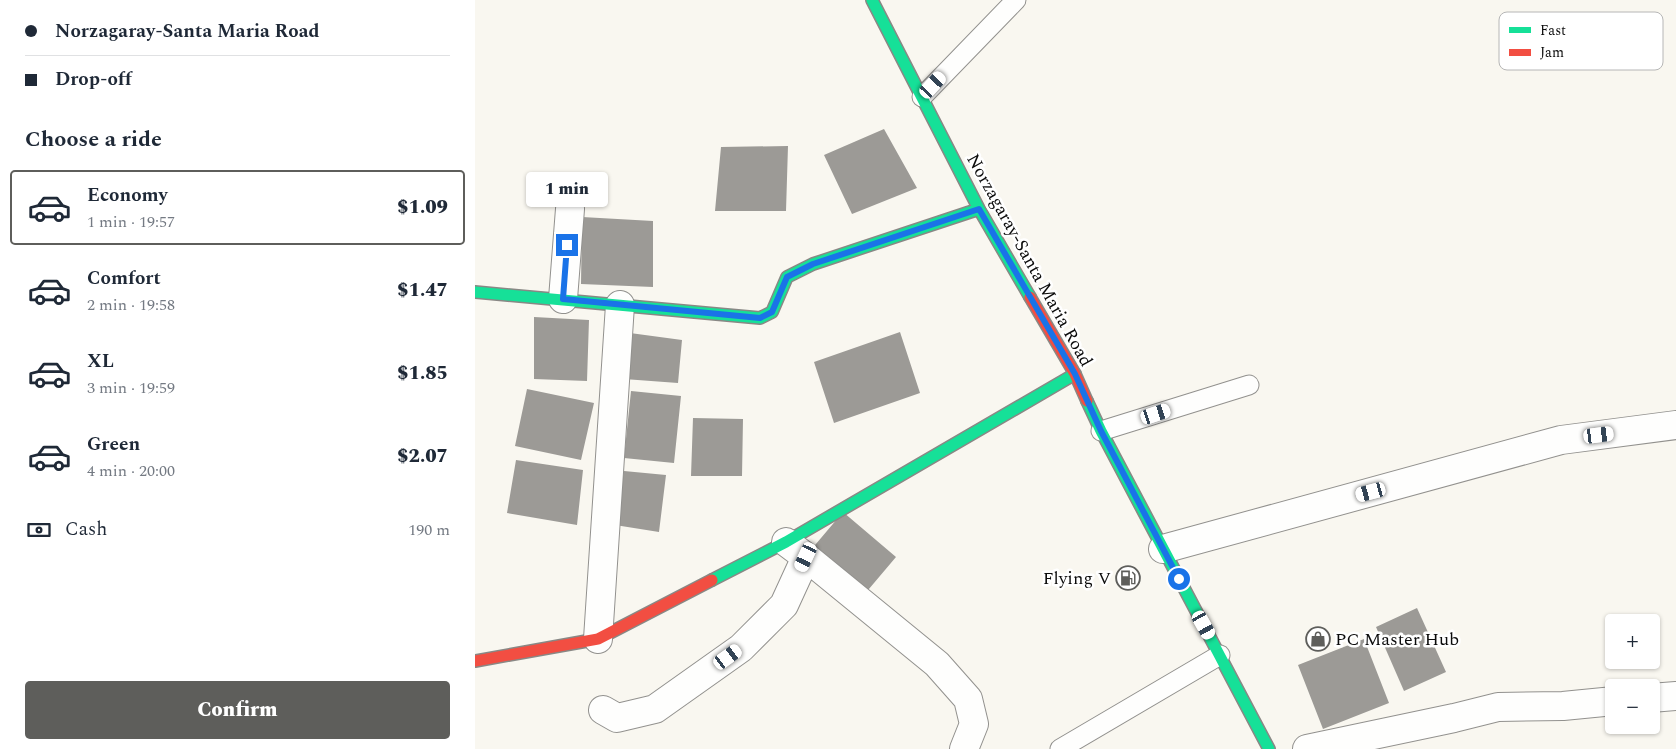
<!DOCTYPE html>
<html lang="en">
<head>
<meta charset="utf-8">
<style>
	:root { --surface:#fff; --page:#f2f2f3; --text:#1f2937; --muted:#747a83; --line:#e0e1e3; --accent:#5e5e5b }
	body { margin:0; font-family:Spectral,serif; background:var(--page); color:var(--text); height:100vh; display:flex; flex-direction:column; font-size:19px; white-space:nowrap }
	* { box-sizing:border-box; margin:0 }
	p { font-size:16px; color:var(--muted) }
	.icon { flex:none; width:28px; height:28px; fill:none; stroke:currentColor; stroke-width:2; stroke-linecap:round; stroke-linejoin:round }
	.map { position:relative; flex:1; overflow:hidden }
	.side { display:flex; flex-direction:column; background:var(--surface); width:475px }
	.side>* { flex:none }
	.banner { display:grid; align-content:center; height:110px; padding:0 25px; background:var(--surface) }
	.controls { position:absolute; left:1130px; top:614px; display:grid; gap:10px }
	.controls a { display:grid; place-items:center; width:55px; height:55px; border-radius:5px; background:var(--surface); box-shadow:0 1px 4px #0004; font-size:25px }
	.end { position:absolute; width:22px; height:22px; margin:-11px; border:6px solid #1a73e8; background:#fff; box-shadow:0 0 0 2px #fff }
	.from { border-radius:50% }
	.bubble { position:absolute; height:35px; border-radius:5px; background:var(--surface); box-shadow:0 1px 4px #0004; font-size:16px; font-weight:800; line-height:35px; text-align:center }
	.car { position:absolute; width:15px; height:30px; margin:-15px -8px; border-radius:6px; box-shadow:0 0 4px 1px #0007; background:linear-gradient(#fff 24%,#345 0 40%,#fff 0 76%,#345 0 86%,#fff 0) }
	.banner b { display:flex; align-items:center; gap:18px; height:48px; font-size:19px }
	.banner b+b { border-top:1px solid var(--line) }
	.banner i { width:12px; height:12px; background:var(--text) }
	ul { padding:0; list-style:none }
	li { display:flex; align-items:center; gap:15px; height:75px; margin:0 10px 8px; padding:0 15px; border:2px solid transparent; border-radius:5px }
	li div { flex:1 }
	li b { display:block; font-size:19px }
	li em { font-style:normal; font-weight:800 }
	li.on { border-color:var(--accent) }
	li>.icon { width:45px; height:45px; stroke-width:1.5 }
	h2 { padding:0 25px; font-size:22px; line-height:60px }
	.pay { display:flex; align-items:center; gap:12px; height:55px; padding:0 25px; font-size:19px }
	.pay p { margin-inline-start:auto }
	.primary-button { display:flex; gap:10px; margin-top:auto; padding:10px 25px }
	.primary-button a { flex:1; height:58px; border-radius:5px; background:var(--accent); color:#fff; font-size:20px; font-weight:800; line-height:58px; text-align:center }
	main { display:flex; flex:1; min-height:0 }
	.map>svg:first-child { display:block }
	.building { fill:#9c9a96 }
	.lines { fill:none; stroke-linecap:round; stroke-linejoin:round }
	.lane-casing { stroke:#92918e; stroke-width:21 }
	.street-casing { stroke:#92918e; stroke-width:30 }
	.fast-casing { stroke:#898885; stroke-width:14 }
	.jam-casing { stroke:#898885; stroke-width:14 }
	.lane { stroke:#fefefd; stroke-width:19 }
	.street { stroke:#fefefd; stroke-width:28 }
	.fast { stroke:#16e098; stroke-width:11 }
	.jam { stroke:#f24e42; stroke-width:11 }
	.route { stroke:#1a73e8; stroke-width:6 }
	.labels { text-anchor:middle; stroke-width:5; stroke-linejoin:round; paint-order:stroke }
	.street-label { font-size:18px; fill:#0b0b0b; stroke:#fff }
	.poi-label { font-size:18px; fill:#0b0b0b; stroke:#fff; text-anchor:end }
	.key { fill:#fff; stroke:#b6b6b6; stroke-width:1 }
	.key-label { font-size:14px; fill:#0b0b0b }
</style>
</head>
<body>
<main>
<section class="side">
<div class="banner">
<b><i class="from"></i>Norzagaray-Santa Maria Road</b>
<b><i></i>Drop-off</b>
</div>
<h2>Choose a ride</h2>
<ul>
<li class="on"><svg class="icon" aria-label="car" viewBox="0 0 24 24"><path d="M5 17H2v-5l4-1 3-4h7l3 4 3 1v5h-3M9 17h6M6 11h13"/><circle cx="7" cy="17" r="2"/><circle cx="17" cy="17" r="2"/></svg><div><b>Economy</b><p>1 min · 19:57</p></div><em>$1.09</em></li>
<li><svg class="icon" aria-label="car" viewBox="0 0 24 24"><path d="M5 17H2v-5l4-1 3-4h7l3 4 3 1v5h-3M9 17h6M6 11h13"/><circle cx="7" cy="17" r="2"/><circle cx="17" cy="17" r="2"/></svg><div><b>Comfort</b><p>2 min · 19:58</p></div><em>$1.47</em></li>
<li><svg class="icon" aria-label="car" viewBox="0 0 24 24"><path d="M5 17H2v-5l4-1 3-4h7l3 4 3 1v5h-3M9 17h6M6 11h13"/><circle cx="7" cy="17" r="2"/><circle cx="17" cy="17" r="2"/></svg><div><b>XL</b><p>3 min · 19:59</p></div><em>$1.85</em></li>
<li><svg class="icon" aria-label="car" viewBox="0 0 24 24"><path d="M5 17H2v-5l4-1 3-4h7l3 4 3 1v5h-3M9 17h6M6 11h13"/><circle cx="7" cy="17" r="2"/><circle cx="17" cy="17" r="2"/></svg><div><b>Green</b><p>4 min · 20:00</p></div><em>$2.07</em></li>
</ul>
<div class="pay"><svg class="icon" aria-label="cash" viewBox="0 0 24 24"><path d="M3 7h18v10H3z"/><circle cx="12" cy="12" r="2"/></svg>Cash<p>190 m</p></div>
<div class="primary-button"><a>Confirm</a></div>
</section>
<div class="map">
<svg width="1201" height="749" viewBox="0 0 1201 749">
	<rect width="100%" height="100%" fill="#f9f7f0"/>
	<path class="building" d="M409,129l33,59 -65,26 -28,-59z
		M313,146l-2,65h-71l6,-64z
		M107,217l71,4v66l-72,-3z
		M59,317l55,3 -2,61 -53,-2z
		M425,332l20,61 -86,30 -20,-61z
		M155,333l52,7 -4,43 -54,-4z
		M52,389l67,14 -13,57 -66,-14z
		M156,391l50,5 -7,67 -50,-5z
		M218,418l50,1 -1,57h-51z
		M41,460l67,10 -6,55 -70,-12z
		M149,471l42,4 -7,57 -44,-7z
		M368,512l53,45 -33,39 -53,-45z
		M942,608l29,64 -42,19 -28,-64z
		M889,639l25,64 -66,26 -25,-64z"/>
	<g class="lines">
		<g class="lane-casing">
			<path id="lane" d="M447,97l94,-97
				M626,431l148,-46
				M585,749l160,-94"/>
		</g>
		<g class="street-casing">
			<path id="street" d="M88,299l7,-90
				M688,549l398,-109 115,-15
				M331,557l131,107 31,35 6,25 -10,25
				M123,639l22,-334
				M1176,698l25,-2
				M128,710l14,8 38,-9 86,-61 43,-43 22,-48 -20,-15
				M832,749l147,-31 44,-11 65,-1 51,-5"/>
		</g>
		<g class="fast-casing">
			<path id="fast" d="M397,0l107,209 51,88
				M0,292l285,26 12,-6 15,-35 26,-13 166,-55
				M612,401l14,30 168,318
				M237,580l74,-38 289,-168"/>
		</g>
		<g class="jam-casing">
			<path id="jam" d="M555,297l45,77 12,27
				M0,661l123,-22 114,-59"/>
		</g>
		<use href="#lane" class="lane"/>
		<use href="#street" class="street"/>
		<use href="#fast" class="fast"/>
		<use href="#jam" class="jam"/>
	</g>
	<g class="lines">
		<path class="route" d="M92,245l-4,54 197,19 12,-6 15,-35 26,-13 166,-55 96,165 26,57 78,148"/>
	</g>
	<defs>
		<g id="fuel-ring" transform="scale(1.25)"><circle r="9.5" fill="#fff" stroke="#5e5e5b" stroke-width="1.5"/><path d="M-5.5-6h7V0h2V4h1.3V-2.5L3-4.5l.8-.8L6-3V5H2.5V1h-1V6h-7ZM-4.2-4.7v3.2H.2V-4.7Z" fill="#5e5e5b"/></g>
		<g id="shop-ring" transform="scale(1.25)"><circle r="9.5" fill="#fff" stroke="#5e5e5b" stroke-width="1.5"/><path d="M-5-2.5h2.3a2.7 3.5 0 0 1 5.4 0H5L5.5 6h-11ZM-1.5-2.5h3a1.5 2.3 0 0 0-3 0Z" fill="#5e5e5b"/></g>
	</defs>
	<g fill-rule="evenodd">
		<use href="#fuel-ring" x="653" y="578"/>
		<use href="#shop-ring" x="843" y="639"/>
	</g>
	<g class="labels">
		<g class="street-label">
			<text transform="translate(555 260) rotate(61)" y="6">Norzagaray-Santa Maria Road</text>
		</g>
		<g class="poi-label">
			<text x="636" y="584">Flying V</text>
			<text x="860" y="645" text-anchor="start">PC Master Hub</text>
		</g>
	</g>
	<rect x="1024" y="12" width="164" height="58" rx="8" class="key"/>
	<rect x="1034" y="27" width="22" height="6" fill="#16e098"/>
	<rect x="1034" y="49" width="22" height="7" fill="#f24e42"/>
	<g class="key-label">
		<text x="1065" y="35">Fast</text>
		<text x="1065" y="57">Jam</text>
	</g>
</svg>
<div class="controls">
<a>+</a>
<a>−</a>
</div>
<i class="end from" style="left:704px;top:579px"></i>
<i class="end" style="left:92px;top:245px"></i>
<div class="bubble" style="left:51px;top:172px;width:82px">1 min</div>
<i class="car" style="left:458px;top:85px;rotate:43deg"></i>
<i class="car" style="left:681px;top:414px;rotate:72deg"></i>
<i class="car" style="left:1124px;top:435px;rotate:83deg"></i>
<i class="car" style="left:896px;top:492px;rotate:255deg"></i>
<i class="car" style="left:331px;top:557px;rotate:205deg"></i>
<i class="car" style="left:729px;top:625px;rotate:151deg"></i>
<i class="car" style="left:253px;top:657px;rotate:54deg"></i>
</div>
</main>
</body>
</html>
